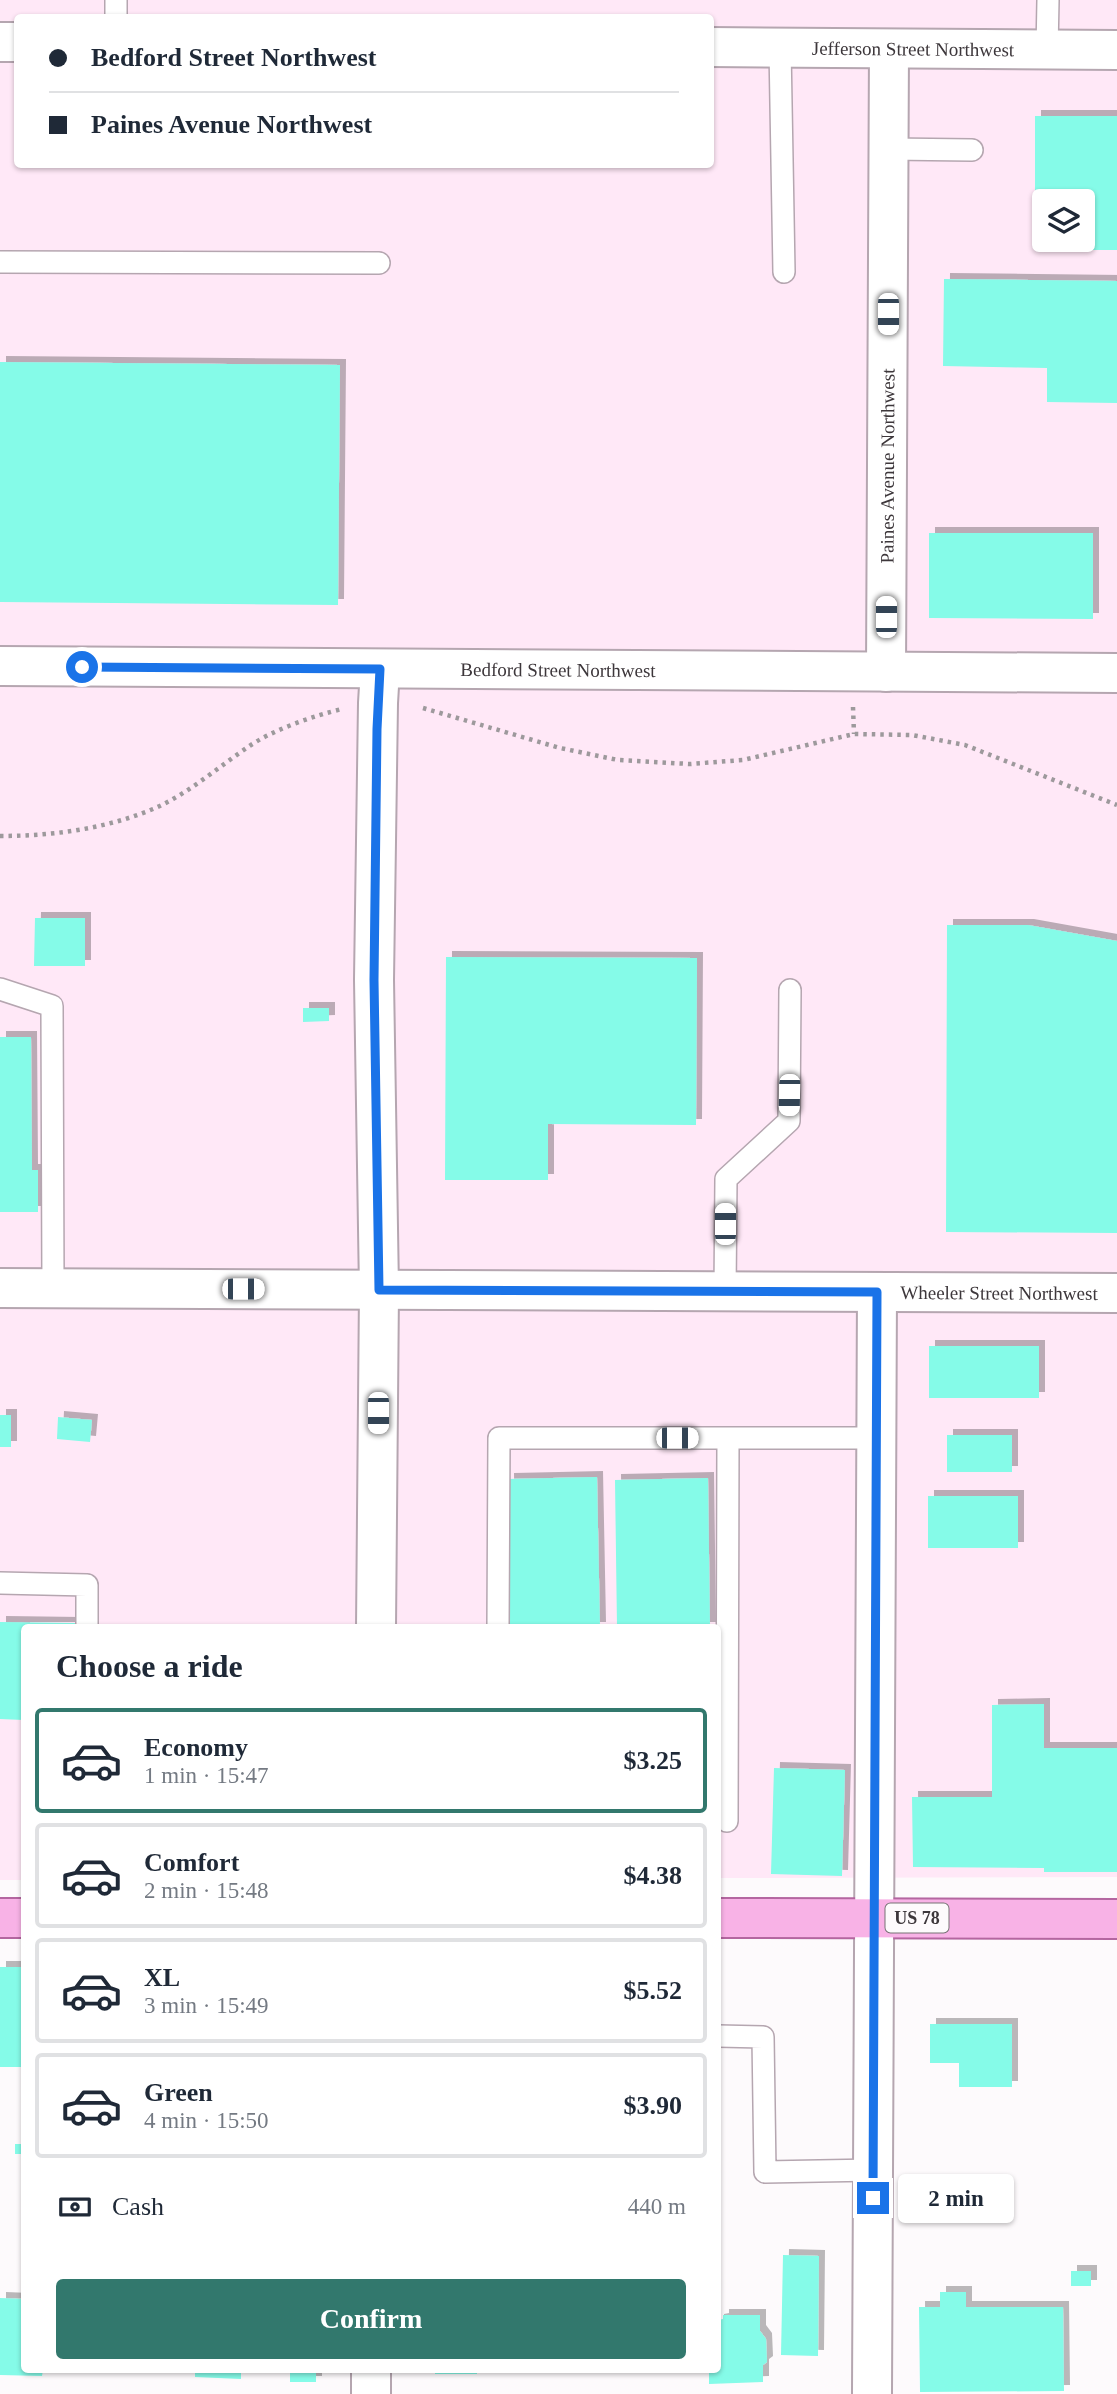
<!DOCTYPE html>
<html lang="en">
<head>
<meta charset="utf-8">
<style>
	:root { --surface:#fff; --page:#f6f6f7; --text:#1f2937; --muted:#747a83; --line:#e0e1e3; --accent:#32786d }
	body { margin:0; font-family:"Times New Roman",serif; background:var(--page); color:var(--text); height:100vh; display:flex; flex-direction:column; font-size:26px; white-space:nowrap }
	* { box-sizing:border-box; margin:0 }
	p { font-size:23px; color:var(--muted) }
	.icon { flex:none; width:38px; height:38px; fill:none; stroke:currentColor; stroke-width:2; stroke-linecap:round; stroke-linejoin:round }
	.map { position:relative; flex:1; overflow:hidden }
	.details { position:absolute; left:21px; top:1624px; width:700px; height:749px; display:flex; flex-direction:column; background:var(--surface); border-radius:7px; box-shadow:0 2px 5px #0004 }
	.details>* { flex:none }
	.hud { position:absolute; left:14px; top:14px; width:700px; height:154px; border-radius:7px; box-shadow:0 2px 5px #0004; display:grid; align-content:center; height:154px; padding:0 35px; background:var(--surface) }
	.tools { position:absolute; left:1032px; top:189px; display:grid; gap:14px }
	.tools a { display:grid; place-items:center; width:63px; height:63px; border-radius:7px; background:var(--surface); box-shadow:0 2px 5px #0004; font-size:35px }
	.end { position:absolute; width:32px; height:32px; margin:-16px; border:9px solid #1a73e8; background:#fff; box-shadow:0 0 0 4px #fff }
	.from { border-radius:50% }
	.bubble { position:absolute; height:49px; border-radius:7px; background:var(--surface); box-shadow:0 2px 5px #0004; font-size:23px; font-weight:700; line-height:49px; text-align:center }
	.car { position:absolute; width:21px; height:42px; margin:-21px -10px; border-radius:9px; box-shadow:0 0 5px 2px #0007; background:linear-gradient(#fff 24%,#345 0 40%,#fff 0 76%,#345 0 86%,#fff 0) }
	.hud b { display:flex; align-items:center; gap:24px; height:66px; font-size:26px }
	.hud b+b { border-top:2px solid var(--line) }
	.hud i { width:18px; height:18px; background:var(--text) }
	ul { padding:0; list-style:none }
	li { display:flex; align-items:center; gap:21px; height:105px; margin:0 14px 10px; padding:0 21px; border:4px solid var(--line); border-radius:7px }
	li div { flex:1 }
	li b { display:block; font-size:26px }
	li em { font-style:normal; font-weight:700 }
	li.selected { border-color:var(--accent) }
	li>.icon { width:63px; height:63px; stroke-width:1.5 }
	h2 { padding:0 35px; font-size:32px; line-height:84px }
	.pay { display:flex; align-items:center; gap:18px; height:77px; padding:0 35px; font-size:26px }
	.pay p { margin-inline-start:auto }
	.action { display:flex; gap:14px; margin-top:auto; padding:14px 35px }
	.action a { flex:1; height:80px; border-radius:7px; background:var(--accent); color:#fff; font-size:28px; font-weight:700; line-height:80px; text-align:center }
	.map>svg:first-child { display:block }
	.built { fill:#ffe8f7; fill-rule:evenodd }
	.building { fill:#85fbe8; fill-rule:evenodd; filter:url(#shadow) }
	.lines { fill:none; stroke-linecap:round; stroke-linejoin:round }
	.service-casing { stroke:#b5a6b0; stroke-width:24 }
	.minor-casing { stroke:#b5a6b0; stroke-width:42 }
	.primary-casing { stroke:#b466a0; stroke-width:42 }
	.path { stroke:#9d999c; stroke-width:4.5; stroke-dasharray:3.5 5; stroke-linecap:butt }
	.service { stroke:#fff; stroke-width:21 }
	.minor { stroke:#fff; stroke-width:38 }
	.primary { stroke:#f8b2e6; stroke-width:38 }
	.route { stroke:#1a73e8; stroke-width:9 }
	.labels { text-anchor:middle; stroke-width:7; stroke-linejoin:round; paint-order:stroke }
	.shield { fill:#fdfafc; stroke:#777275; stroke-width:2 }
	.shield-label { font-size:18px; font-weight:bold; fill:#3d373b }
	.street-label { font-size:19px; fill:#3d373b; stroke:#fdfafc }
</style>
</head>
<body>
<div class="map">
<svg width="1117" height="2394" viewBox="0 0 1117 2394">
	<defs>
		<filter id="shadow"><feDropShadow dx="6" dy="-6" stdDeviation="0" flood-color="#0004"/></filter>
	</defs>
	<rect width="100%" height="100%" fill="#fdfafc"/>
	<path class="built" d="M0,0h1117v1877l-399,1v-250h-694v252h-24zM18,18h692v146h-692zM1045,201h38v39h-38z"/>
	<path class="building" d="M1035,116h82v134h-82zM1045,201h38v39h-38z
		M944,279l173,2v122l-70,-1v-34l-104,-2z
		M0,362l340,3 -2,240 -338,-3z
		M929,533h164v86l-164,-1z
		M35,918h50v48h-51z
		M947,925h81l89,16v292l-171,-1z
		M446,957l251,1 -1,167 -148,-1v56h-103z
		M303,1008h26v13l-26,1z
		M0,1037h31l1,133h6v42h-38z
		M929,1346h110v52h-110z
		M0,1415h11v32h-11z
		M58,1417l34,3 -2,22 -33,-3z
		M947,1435h65v37h-65z
		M597,1477l3,151h-90l-2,-149z
		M708,1478l2,150h-93l-2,-148z
		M928,1496h90v52h-90z
		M0,1622l75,1v5h-51v92l-24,-1z
		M1044,1704v44h73v124h-73v-4l-131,-1 -1,-70h80v-92z
		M774,1768l71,2 -3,106 -71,-2z
		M0,1967h24v100h-24z
		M930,2024h82v63h-53v-24h-29z
		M15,2144h9v10h-9z
		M783,2255l36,1 -1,100 -37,-1z
		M1071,2271h20v15h-20z
		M940,2292h26v15h97l1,84 -144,1 -1,-85h21z
		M0,2298l24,1v71h19l-1,6 -42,-1z
		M723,2315h37v16l6,8 1,23 -4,3v17l-54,2v-14h9v-50l5,-1z
		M195,2370h46v9l-46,-2z
		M275,2370h46v2h-5v10h-26v-9h-15z
		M435,2370h42v4h-42z"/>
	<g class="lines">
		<g class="service-casing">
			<path id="service" d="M116,18v-18
				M780,48l4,224
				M1047,50l1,-50
				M889,149l83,1
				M0,262l379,1
				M0,989l52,17 1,282
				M725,1292l1,-113 63,-58 1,-131
				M0,1583l87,2v43
				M498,1628l1,-190h378
				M727,1821l1,-383
				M718,2036l45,1 2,135 109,-2"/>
		</g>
		<g class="minor-casing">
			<g id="minor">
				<path d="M0,42h18"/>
				<path id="s1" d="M710,47l407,3"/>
				<path id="s2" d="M0,666l1117,7"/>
				<path id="s3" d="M886,672l3,-623"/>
				<path id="s4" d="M0,1288l1117,5"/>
				<path d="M376,1628l3,-338 -5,-310 4,-277 2,-34"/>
				<path d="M371,2394v-24"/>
				<path d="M872,2394l5,-1102"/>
			</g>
		</g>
		<g class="primary-casing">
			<path id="primary" d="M0,1918h24
				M718,1918l399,1"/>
		</g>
		<path class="path" d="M853,707l1,27
			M423,708l137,40 58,12 72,4 53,-4 111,-26 58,1 53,10 152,60
			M0,836c52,0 105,-7 153,-27 35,-15 64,-41 95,-62 24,-17 65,-31 94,-38"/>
		<use href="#service" class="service"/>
		<use href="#minor" class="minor"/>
		<use href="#primary" class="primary"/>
	</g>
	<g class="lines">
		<path class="route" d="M82,667l298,2 -3,60 -3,251 5,310 498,2 -4,906"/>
	</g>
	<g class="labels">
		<rect class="shield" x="885.5" y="1903.5" width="63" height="29" rx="5"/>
		<g class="shield-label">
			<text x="917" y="1924">US 78</text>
		</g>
		<g class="street-label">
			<text dy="7" stroke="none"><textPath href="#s1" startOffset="203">Jefferson Street Northwest</textPath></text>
			<text dy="7" stroke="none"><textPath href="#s3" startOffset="206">Paines Avenue Northwest</textPath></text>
			<text dy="7" stroke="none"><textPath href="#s2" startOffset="558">Bedford Street Northwest</textPath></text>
			<text dy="7" stroke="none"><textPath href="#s4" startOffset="999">Wheeler Street Northwest</textPath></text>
		</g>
	</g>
</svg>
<div class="tools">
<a><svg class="icon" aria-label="layers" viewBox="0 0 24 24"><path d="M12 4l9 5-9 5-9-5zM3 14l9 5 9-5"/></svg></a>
</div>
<i class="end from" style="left:82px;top:667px"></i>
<i class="end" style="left:873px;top:2198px"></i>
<div class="bubble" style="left:898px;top:2174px;width:116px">2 min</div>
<i class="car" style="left:888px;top:314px;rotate:180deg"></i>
<i class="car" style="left:886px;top:617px;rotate:0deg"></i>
<i class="car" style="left:789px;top:1095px;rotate:181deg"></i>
<i class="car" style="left:725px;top:1224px;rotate:0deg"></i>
<i class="car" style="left:243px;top:1289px;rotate:90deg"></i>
<i class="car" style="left:378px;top:1413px;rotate:180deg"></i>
<i class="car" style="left:677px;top:1438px;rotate:90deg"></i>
<div class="hud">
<b><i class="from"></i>Bedford Street Northwest</b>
<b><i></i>Paines Avenue Northwest</b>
</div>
<section class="details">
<h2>Choose a ride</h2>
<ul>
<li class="selected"><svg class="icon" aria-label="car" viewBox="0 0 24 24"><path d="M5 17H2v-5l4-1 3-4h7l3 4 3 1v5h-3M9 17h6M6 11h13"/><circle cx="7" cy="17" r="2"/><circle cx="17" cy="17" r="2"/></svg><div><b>Economy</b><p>1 min · 15:47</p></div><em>$3.25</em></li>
<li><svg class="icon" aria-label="car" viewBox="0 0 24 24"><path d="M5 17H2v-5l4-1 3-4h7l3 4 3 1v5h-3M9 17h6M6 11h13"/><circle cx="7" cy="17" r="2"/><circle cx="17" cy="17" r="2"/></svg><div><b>Comfort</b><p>2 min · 15:48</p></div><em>$4.38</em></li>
<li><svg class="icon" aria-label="car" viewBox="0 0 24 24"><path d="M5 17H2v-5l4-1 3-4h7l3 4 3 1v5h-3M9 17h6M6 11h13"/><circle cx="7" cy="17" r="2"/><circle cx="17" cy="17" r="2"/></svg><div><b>XL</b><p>3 min · 15:49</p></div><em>$5.52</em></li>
<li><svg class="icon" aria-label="car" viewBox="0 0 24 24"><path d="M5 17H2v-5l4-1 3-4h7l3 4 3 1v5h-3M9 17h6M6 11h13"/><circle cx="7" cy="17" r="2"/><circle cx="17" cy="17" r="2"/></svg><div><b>Green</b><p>4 min · 15:50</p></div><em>$3.90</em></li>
</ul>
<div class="pay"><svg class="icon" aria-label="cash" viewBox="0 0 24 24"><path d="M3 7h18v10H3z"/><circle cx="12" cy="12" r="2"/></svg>Cash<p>440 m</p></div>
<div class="action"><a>Confirm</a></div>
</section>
</div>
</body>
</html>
